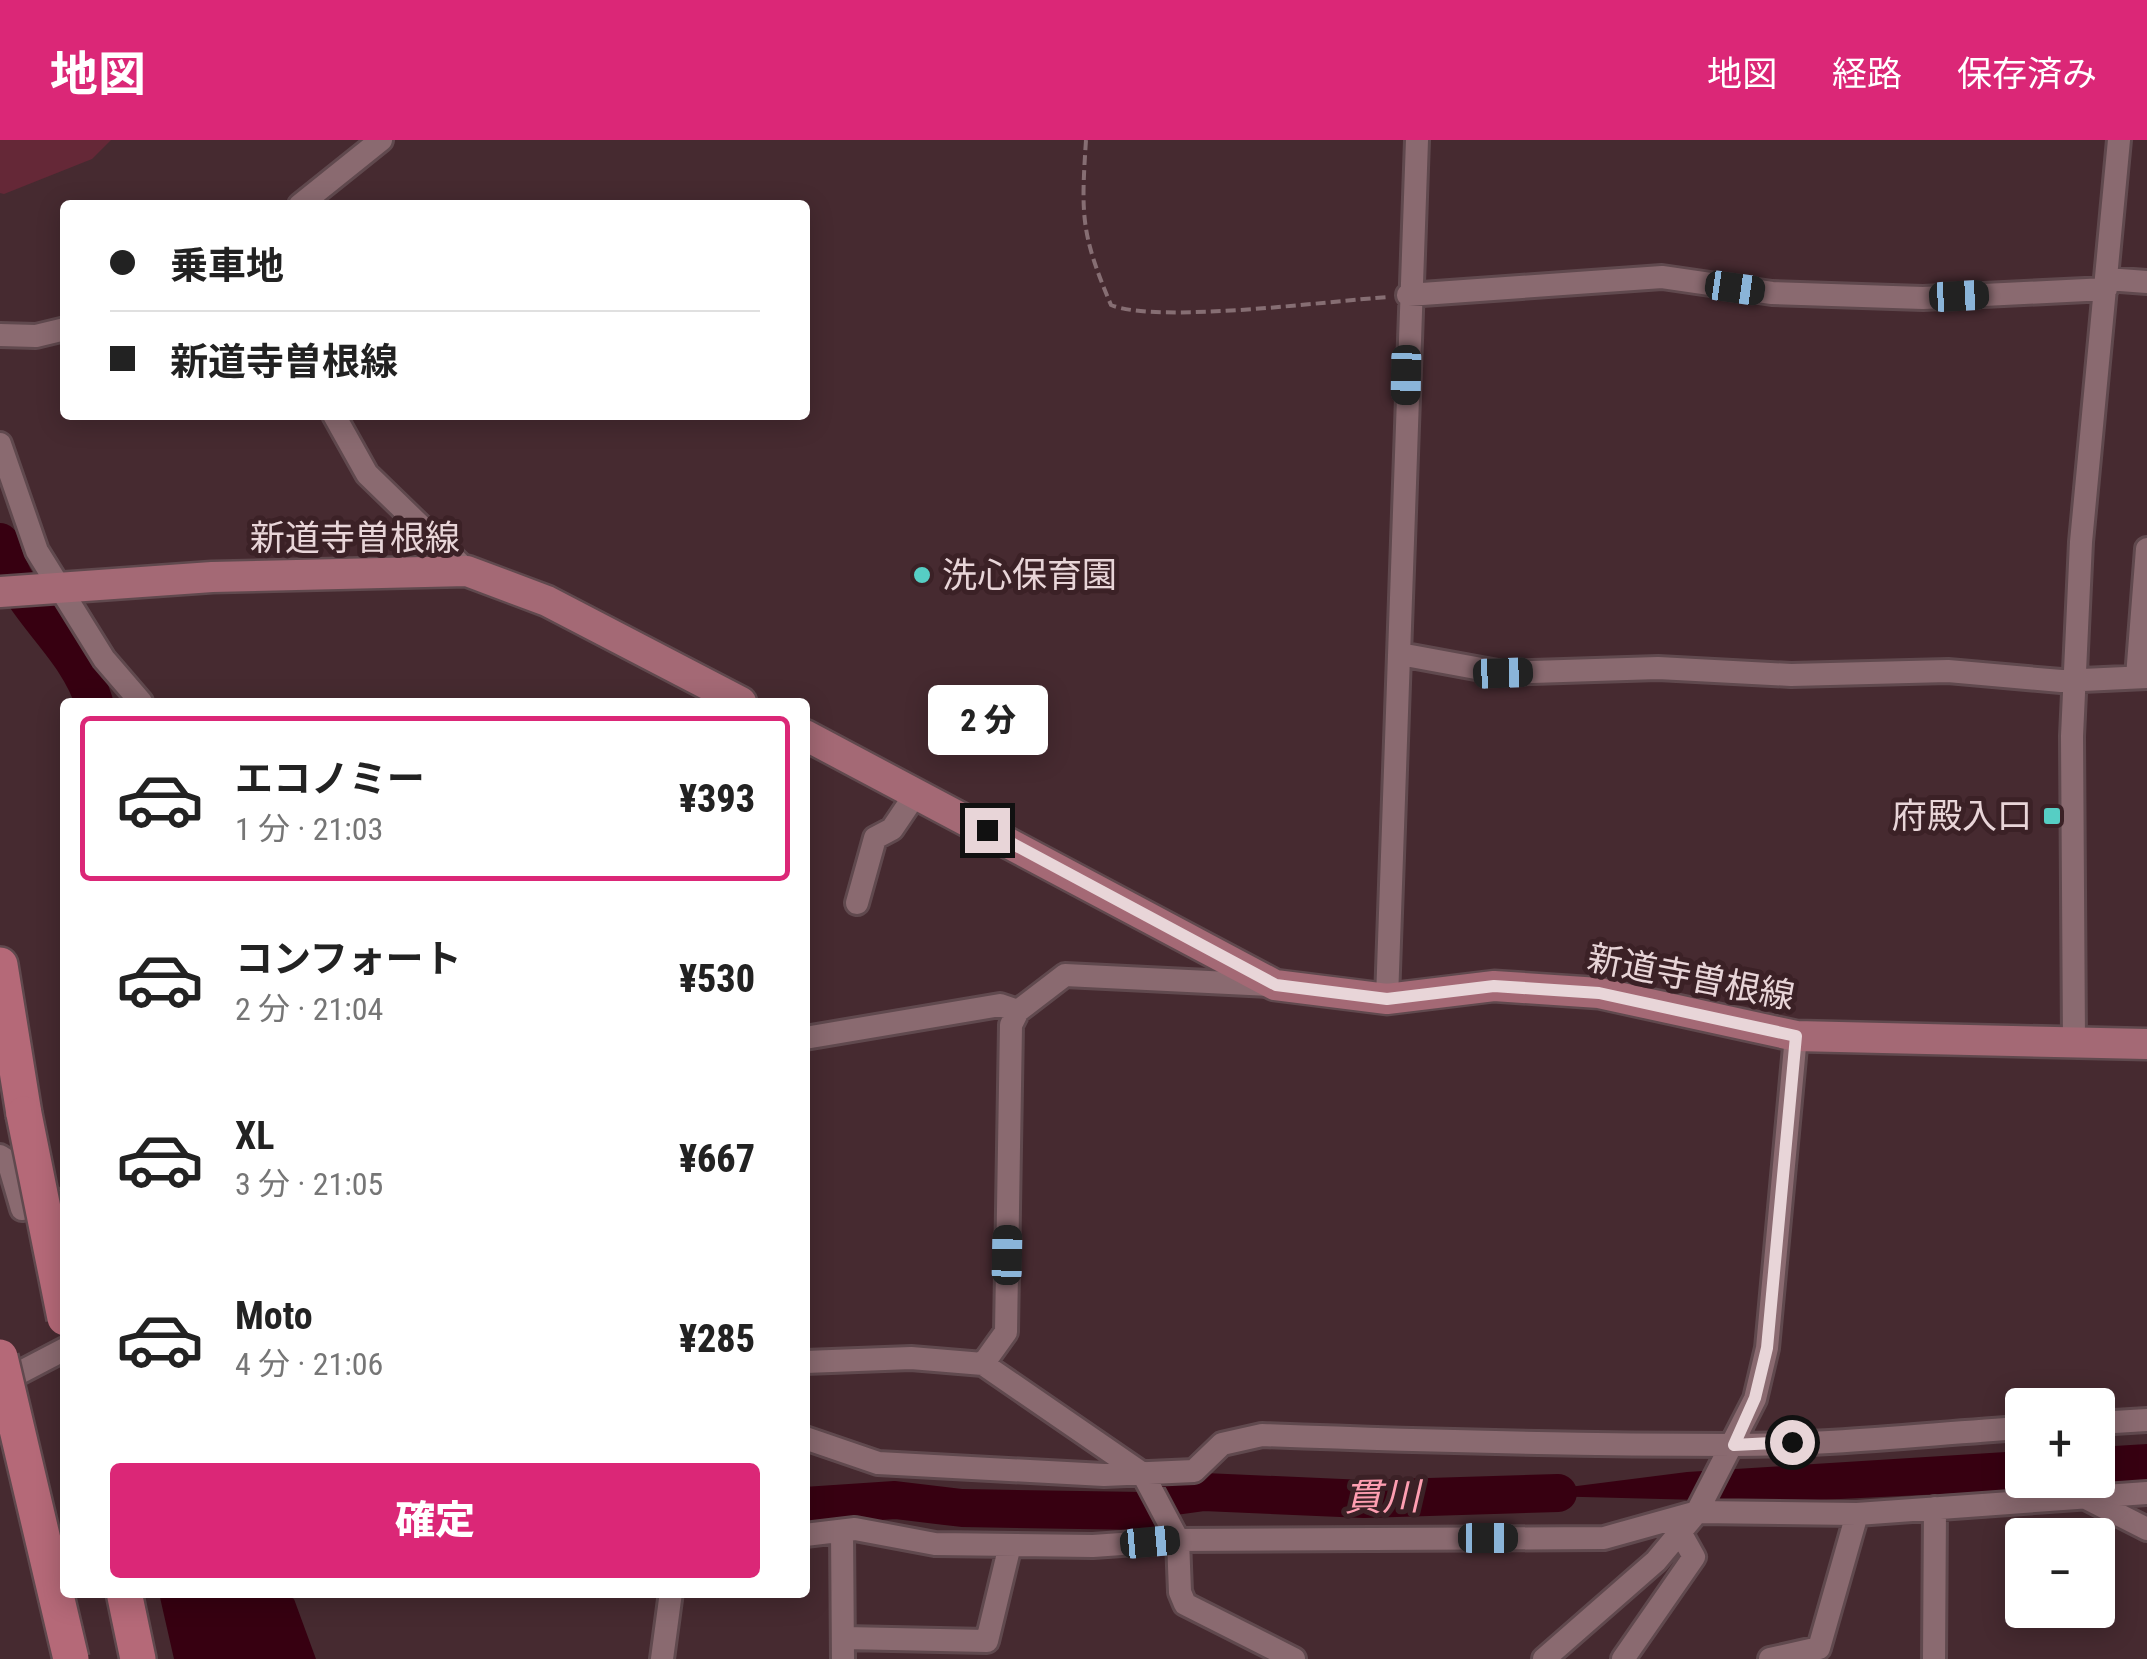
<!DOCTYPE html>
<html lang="ja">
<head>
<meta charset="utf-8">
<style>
	:root { --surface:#fff; --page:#f6f6f6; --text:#222; --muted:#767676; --line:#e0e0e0; --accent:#db2777 }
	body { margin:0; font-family:"Roboto Condensed","Noto Sans JP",sans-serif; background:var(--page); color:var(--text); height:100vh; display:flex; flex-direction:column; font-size:38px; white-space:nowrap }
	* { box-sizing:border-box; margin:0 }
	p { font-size:32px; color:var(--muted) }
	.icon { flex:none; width:55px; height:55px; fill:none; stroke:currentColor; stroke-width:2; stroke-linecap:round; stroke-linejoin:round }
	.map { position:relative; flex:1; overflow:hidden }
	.side { position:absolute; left:60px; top:558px; width:750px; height:900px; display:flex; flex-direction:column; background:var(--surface); border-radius:10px; box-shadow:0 5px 25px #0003 }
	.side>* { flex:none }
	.top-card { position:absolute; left:60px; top:60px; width:750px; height:220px; border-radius:10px; box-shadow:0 5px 25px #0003; display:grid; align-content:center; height:220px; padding:0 50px; background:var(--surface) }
	.buttons { position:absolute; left:2005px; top:1248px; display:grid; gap:20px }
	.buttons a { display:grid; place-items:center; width:110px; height:110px; border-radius:10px; background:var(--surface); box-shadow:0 5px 25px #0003; font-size:50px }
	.end { position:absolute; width:45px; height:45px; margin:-22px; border:12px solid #e8d5d8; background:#111; box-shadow:0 0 0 5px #111 }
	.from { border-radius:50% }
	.bubble { position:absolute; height:70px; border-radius:10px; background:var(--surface); box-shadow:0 5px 25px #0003; font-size:32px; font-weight:800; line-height:70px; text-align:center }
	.car { position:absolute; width:30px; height:60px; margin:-30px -15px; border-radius:12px; box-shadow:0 0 8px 2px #0007; background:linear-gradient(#222 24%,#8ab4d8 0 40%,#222 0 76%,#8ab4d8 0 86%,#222 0) }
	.top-card b { display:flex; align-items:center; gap:35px; height:95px; font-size:38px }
	.top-card b+b { border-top:2px solid var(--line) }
	.top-card i { width:25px; height:25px; background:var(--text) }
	ul { padding:18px 0 0; list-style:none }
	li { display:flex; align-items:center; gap:30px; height:165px; margin:0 20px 15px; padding:0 30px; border:5px solid transparent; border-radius:10px }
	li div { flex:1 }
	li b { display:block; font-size:38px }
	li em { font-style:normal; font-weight:800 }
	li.selected { border-color:var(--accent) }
	li>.icon { width:90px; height:90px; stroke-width:1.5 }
	.button { display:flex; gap:20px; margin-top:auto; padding:20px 50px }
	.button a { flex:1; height:115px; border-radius:10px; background:var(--accent); color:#fff; font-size:40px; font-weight:800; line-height:115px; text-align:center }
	header { display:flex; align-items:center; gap:60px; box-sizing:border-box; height:140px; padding:0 50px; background:var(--accent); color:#fff }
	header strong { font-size:48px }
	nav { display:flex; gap:55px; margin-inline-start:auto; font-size:35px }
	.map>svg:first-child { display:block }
	.green { fill:#652837 }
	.water { fill:#370011 }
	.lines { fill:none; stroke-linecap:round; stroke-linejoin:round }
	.river { stroke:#370011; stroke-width:38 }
	.minor-casing { stroke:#60494e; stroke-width:28 }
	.major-casing { stroke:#60494e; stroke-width:35 }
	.highway-casing { stroke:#60494e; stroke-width:40 }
	.path { stroke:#866e73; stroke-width:4; stroke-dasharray:10 5; stroke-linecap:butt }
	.minor { stroke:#8a6a70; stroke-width:22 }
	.major { stroke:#a46975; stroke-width:30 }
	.highway { stroke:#b56978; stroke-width:35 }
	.highway-bridge-casing { stroke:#60494e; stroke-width:40; stroke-linecap:butt }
	.highway-bridge { stroke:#b56978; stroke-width:35 }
	.route { stroke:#e8d5d8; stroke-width:12 }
	.poi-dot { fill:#56cec4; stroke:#3b2126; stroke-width:4 }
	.labels { text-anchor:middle; stroke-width:10; stroke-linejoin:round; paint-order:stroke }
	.street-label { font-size:35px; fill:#e8d5d8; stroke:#3b2126 }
	.poi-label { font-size:35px; fill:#e8d5d8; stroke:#3b2126; text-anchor:start }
	.water-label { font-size:38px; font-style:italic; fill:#fe9eb1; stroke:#3b2126 }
</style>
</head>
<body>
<header>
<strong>地図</strong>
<nav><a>地図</a><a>経路</a><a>保存済み</a></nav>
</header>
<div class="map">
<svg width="2147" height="1519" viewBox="0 0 2147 1519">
	<rect width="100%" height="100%" fill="#462a30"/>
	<path class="green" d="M0,0h111l-19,19 -88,35 -4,-1z"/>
	<path class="water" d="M2147,1304v40l-368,18 -272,-7 180,-23 335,-21v29h76v-33z
		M159,1453h124l11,6 22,60h-142z"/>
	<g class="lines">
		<path class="river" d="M0,402c15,65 75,99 94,160
			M805,1366l90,-6 67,8 181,3 32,-15 29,-4 160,7 194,-6"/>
		<g class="minor-casing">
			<path id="minor" d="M300,65l81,-65
				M2107,139l40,3
				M1408,155l254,-18 110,16 151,5 183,-9
				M0,195l36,1 29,-7
				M334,275l33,59 100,97
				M0,304l37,107 67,108 37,43
				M1400,514l103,19 155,-5 133,7 157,-4 113,10 86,-4
				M2137,537l10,-128
				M857,763l18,-65 17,-9 25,-37
				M1387,859l30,-859
				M805,898l195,-33 18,6
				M2074,901l-2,-305 9,-194 38,-402
				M0,1016l8,5 14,48 43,-9
				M805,1222l106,-4 72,6 160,110 35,66 2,52 5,12 109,55
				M983,1224l23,-32 5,-307 7,-14 47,-36 205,10
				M0,1243l65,-34
				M2098,1283l49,-3
				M805,1298l73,25 226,12 90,-4 28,-27 40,-9c158,6 315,10 472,10 96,0 193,-11 288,-17
				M2088,1359l59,30
				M842,1391l1,128
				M805,1395l50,-6 80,15 158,2 85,-6 426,-2 93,-26 160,2 290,-21
				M845,1498l142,3 23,-96
				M662,1519l9,-67
				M1544,1519l112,-98 41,-49 58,-113 12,-51 29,-312
				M1623,1519l71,-102 -14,-25
				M1770,1519l49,-11 38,-134
				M1934,1519l1,-151"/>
		</g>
		<g class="major-casing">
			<path id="major" d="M0,452l212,-15 255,-6 80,30 194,101
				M805,595l470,250 112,14 107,-13 105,7 197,43 351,8"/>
		</g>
		<g class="highway-casing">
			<path id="highway" d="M0,825l24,149
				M124,1452l14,67"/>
		</g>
		<path class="path" d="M1086,0c-5,76 -5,94 25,165 46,19 218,-4 277,-8"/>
		<use href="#minor" class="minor"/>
		<use href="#major" class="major"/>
		<use href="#highway" class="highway"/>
		<g class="highway-bridge-casing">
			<path id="highway-bridge" d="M24,974l41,204
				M0,1217l71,302"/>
		</g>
		<use href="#highway-bridge" class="highway-bridge"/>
	</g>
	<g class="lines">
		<path class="route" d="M987,690l289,155 111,14 107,-13 105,7 197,43 -29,312 -12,50 -21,47 58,-3"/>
	</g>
	<g class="poi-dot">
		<circle cx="922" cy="435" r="10"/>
		<rect x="2042" y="666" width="20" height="20" rx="5"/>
	</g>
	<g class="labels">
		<g class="street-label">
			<text x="355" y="410">新道寺曽根線</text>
			<text transform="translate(1691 837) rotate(11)" y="12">新道寺曽根線</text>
		</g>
		<g class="poi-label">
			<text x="942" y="447">洗心保育園</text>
			<text x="2032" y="688" text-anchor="end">府殿入口</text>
		</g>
		<g class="water-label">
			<text transform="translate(1382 1357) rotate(-1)" y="13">貫川</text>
		</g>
	</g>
</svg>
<div class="buttons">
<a>+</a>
<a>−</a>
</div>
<i class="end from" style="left:1792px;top:1302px"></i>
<i class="end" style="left:987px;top:690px"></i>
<div class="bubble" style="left:928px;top:545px;width:120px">2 分</div>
<i class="car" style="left:1735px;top:148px;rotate:98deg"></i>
<i class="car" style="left:1959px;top:156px;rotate:87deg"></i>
<i class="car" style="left:1406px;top:235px;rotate:181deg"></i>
<i class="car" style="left:1503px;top:533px;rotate:88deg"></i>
<i class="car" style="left:1007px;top:1115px;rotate:1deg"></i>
<i class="car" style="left:1488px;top:1398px;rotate:90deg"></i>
<i class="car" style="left:1150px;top:1402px;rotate:85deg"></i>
<div class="top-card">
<b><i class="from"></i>乗車地</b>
<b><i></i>新道寺曽根線</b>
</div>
<section class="side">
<ul>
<li class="selected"><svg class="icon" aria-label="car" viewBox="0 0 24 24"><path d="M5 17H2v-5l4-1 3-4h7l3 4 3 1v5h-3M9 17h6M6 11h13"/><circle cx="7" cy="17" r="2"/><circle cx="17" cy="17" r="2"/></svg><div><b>エコノミー</b><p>1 分 · 21:03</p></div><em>¥393</em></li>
<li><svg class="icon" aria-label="car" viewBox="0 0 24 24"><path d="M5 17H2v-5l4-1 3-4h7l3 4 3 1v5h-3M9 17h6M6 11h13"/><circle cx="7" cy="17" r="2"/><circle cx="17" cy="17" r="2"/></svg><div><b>コンフォート</b><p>2 分 · 21:04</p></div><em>¥530</em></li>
<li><svg class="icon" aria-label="car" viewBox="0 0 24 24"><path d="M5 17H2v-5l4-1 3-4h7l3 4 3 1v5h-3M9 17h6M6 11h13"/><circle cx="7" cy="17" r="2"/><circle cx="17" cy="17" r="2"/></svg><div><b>XL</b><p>3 分 · 21:05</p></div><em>¥667</em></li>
<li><svg class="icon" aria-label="car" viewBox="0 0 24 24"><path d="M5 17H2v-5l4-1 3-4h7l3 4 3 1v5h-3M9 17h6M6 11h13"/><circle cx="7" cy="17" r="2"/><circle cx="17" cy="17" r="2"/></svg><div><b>Moto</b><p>4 分 · 21:06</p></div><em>¥285</em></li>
</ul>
<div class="button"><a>確定</a></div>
</section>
</div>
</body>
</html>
